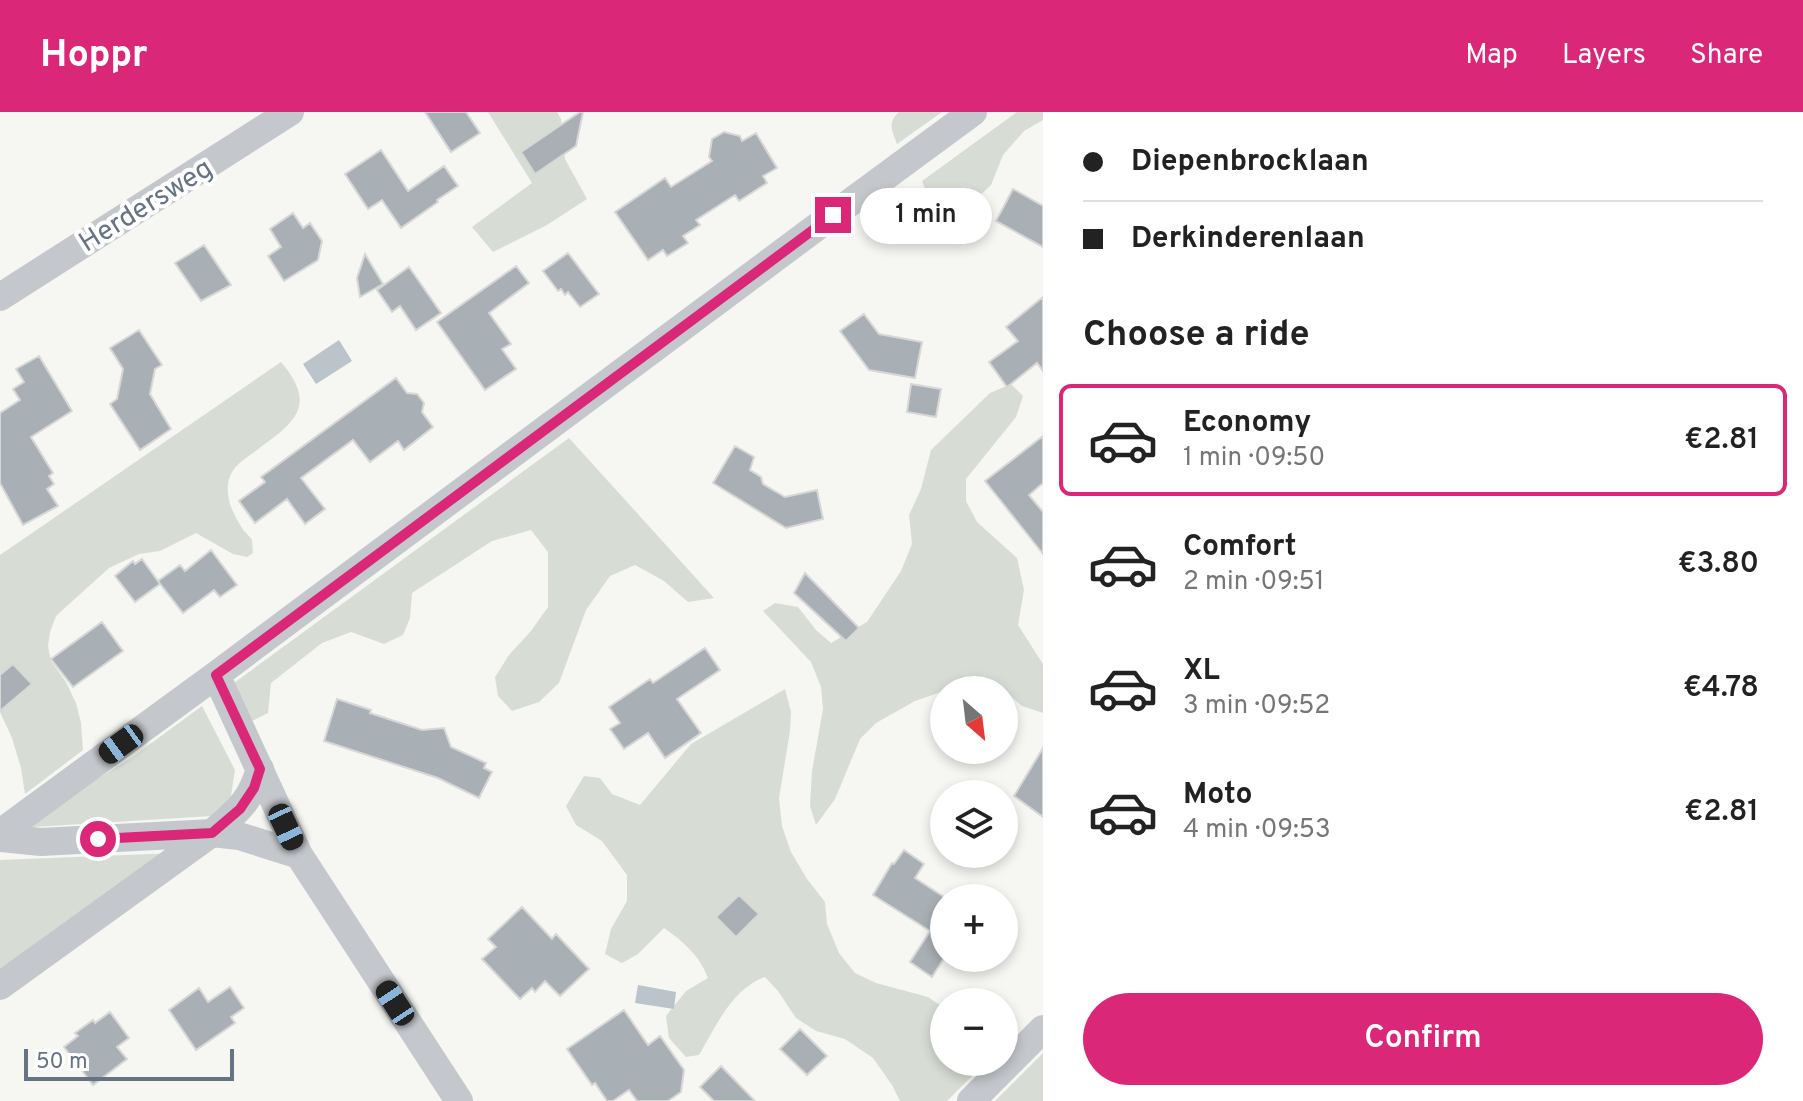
<!DOCTYPE html>
<html lang="en">
<head>
<meta charset="utf-8">
<style>
	:root { --surface:#fff; --page:#f2f2f2; --text:#222; --muted:#767676; --line:#e0e0e0; --accent:#db2777 }
	body { margin:0; font-family:Overpass,sans-serif; background:var(--page); color:var(--text); height:100vh; display:flex; flex-direction:column; font-size:30px; white-space:nowrap }
	* { box-sizing:border-box; margin:0 }
	p { font-size:26px; color:var(--muted) }
	.icon { flex:none; width:44px; height:44px; fill:none; stroke:currentColor; stroke-width:2; stroke-linecap:round; stroke-linejoin:round }
	.map { position:relative; flex:1; overflow:hidden }
	.drawer { display:flex; flex-direction:column; background:var(--surface); width:760px }
	.drawer>* { flex:none }
	.banner { display:grid; align-content:center; height:176px; padding:0 40px; background:var(--surface) }
	.needle { width:52px; rotate:152deg }
	.fabs { position:absolute; left:930px; top:564px; display:grid; gap:16px }
	.fabs a { display:grid; place-items:center; width:88px; height:88px; border-radius:50%; background:var(--surface); box-shadow:0 4px 12px #0003; font-size:40px }
	.scale { position:absolute; left:24px; bottom:20px; width:210px; box-sizing:border-box; padding-left:8px; border:4px solid #667383; border-top:0; font-size:22px; line-height:28px; white-space:nowrap; color:#667383; -webkit-text-stroke:6px #fff; paint-order:stroke }
	.end { position:absolute; width:36px; height:36px; margin:-18px; border:10px solid #db2777; background:#fff; box-shadow:0 0 0 4px #fff }
	.from { border-radius:50% }
	.bubble { position:absolute; height:56px; border-radius:28px; background:var(--surface); box-shadow:0 4px 12px #0003; font-size:26px; font-weight:600; line-height:56px; text-align:center }
	.car { position:absolute; width:24px; height:48px; margin:-24px -12px; border-radius:10px; box-shadow:0 0 6px 2px #0007; background:linear-gradient(#222 24%,#8ab4d8 0 40%,#222 0 76%,#8ab4d8 0 86%,#222 0) }
	.banner b { display:flex; align-items:center; gap:28px; height:76px; font-size:30px }
	.banner b+b { border-top:2px solid var(--line) }
	.banner i { width:20px; height:20px; background:var(--text) }
	ul { padding:0; list-style:none }
	li { display:flex; align-items:center; gap:24px; height:112px; margin:0 16px 12px; padding:0 24px; border:4px solid transparent; border-radius:12px }
	li div { flex:1 }
	li b { display:block; font-size:30px }
	li em { font-style:normal; font-weight:600 }
	li.active { border-color:var(--accent) }
	li>.icon { width:72px; height:72px; stroke-width:1.5 }
	h2 { padding:0 40px; font-size:36px; line-height:96px }
	.button { display:flex; gap:16px; margin-top:auto; padding:16px 40px }
	.button a { flex:1; height:92px; border-radius:48px; background:var(--accent); color:#fff; font-size:32px; font-weight:600; line-height:92px; text-align:center }
	header { display:flex; align-items:center; gap:48px; box-sizing:border-box; height:112px; padding:0 40px; background:var(--accent); color:#fff }
	header strong { font-size:38px }
	nav { display:flex; gap:44px; margin-inline-start:auto; font-size:28px }
	main { display:flex; flex:1; min-height:0 }
	.map>svg:first-child { display:block }
	.green { fill:#d7ddd4 }
	.water { fill:#bbc4ca }
	.building { fill:#a8afb5; stroke:#d7d8d6; stroke-width:2 }
	.lines { fill:none; stroke-linecap:round; stroke-linejoin:round }
	.street { stroke:#c4c7cb; stroke-width:28 }
	.route { stroke:#db2777; stroke-width:10 }
	.labels { text-anchor:middle; stroke-width:8; stroke-linejoin:round; paint-order:stroke }
	.street-label { font-size:28px; fill:#667383; stroke:#fff }
</style>
</head>
<body>
<header>
<strong>Hoppr</strong>
<nav><a>Map</a><a>Layers</a><a>Share</a></nav>
</header>
<main>
<div class="map">
<svg width="1043" height="989" viewBox="0 0 1043 989">
	<rect width="100%" height="100%" fill="#f6f6f3"/>
	<path class="green" d="M488,0h69l4,7 4,40 22,40 -40,26 -54,27 -21,-25 60,-44z
		M899,0h43l-45,32c-5,-14 -10,-21 2,-32z
		M1017,0h26v8l-19,11 -21,24 -12,30 -17,16 -26,10 -17,-7 -9,-23z
		M281,250c39,46 11,62 -28,91 -10,7 -20,13 -24,26 -5,19 5,37 15,52 3,3 6,6 8,9 0,1 1,12 1,13l-6,4 -14,-3 -37,-21 -36,18 -21,3 -30,14 -53,48 -6,16 -2,14 3,15 15,21 10,21 5,20 2,27 -58,44 -4,-26 -9,-30 -12,-26v-157z
		M1011,272l12,12 -7,21 -50,62v22l11,21 40,36 7,32 -6,35 25,39v49l-21,-7 -24,-21 -31,-2 -52,18 -39,22 -16,16 -25,60 -19,26 -6,-19 2,-35 11,-62 -2,-22 -10,-25 -48,-51 12,-8 23,4 18,23 15,13 36,-21 34,-51 11,-27 -3,-29 12,-26 10,-39 59,-57z
		M569,326l145,160 -26,4 -24,-21 -29,-16 -25,11 -24,34 -27,73 -20,19 -27,9 -14,-15 -3,-19 14,-22 22,-24 17,-24v-55l-17,-22 -39,11 -80,52 -2,25 -7,17 -19,9 -33,-12 -29,11 -51,40 -3,30 -16,8 -18,-38z
		M785,577l6,23 -1,19 -11,67 3,28 9,26 16,27 18,23 2,22 12,29 16,20 21,10 52,14 15,10 1,55h39l1,2 -37,37h-47l-8,-16 -19,-27 -28,-19 -29,-8 -20,-13 -18,-27 -13,-14c-33,12 -49,49 -66,78l-13,2 -17,-19 -3,-22 20,-25 22,-13c-9,-23 -24,-36 -44,-50l-26,26 -16,9 -17,-9 6,-25 16,-28v-26l-25,-34 -26,-16 -10,-19 18,-30 16,2 12,16 28,11 51,-61z
		M202,594l33,64 -5,32 -18,14 -195,12 114,-70z
		M176,741l-176,124v-117z
		M1043,941v48h-48z"/>
	<path class="water" d="M339,228l13,21 -36,23 -13,-20z
		M638,873l38,7 -2,17 -39,-6z"/>
	<path class="building" d="M425,0h41l14,21 -29,19z
		M580,0h3l-7,34 -41,28 -14,-22z
		M724,20l16,4 2,5 14,-8 21,35 -14,8 4,7 -28,18 -4,-6 -39,25 4,5 -17,11 5,7 -21,13 -4,-6 -15,10 -33,-48 50,-34 6,9 41,-26 -3,-4 3,-18z
		M381,38l27,41 36,-25 14,20 -21,14 1,2 -37,26 -19,-28 -14,9 -23,-35z
		M1013,77l30,17v41l-47,-26z
		M293,101l10,15 7,-5 12,18 -4,19 -34,21 -16,-25 13,-9 -11,-18z
		M204,133l27,40 -30,16 -26,-38z
		M568,141l31,41 -19,13 -12,-15 -3,3 -4,-6 -3,2 -15,-20z
		M365,142l18,30 -23,13 -3,-19z
		M516,154l13,17 -40,30 22,31 -9,5 14,20 -31,21 -48,-68z
		M409,155l32,46 -25,17 -16,-24 -8,6 -15,-22z
		M1043,185v74l-6,-8 -30,24 -18,-25 29,-21 -12,-14z
		M864,202l15,20 43,8 -7,36 -46,-8 -29,-39z
		M139,218l23,35 -7,4 -5,25 21,35 -31,21 -30,-46 7,-5 6,-30 -13,-21z
		M39,244l33,55 -41,26 22,36 -4,3 5,8 -7,5 11,17 -35,19 -23,-42v-70l20,-13 -7,-11 11,-7 -8,-13z
		M396,266l11,15 10,1 7,9 -2,9 11,15 -29,23 -6,-9 -28,21 -17,-22 -52,38 24,31 -20,15 -18,-25 -32,24 -16,-22 26,-19 -4,-5z
		M911,272l30,5 -5,28 -29,-5z
		M1043,324v47l-14,12 14,17v42l-58,-73z
		M735,334l19,11 -4,13 11,7 2,7 22,13 32,-7 6,29 -37,9 -73,-45z
		M211,438l26,35 -17,12 -6,-7 -31,23 -25,-32 22,-16 5,6z
		M142,447l18,25 -25,18 -20,-26 18,-15 2,3z
		M805,461l54,55 -13,13 -52,-48z
		M102,510l21,29 -50,36 -22,-28z
		M705,536l15,22 -43,29 24,34 -36,25 -17,-25 -24,16 -14,-20 10,-6 -11,-16 41,-28 3,4z
		M13,552l19,20 -32,27v-36z
		M337,587l34,11 -1,3 52,17 22,-2 7,19 35,16 -2,5 8,4 -13,26 -41,-20 -114,-37z
		M1043,636v69l-29,-21z
		M904,738l20,14 -9,14 29,19v61l-12,19 -22,-15 20,-31 -57,-36 19,-32 2,1z
		M739,783l20,19 -23,23 -20,-20z
		M522,795l30,32 4,-5 33,35 -29,27 -15,-15 -10,11 -3,-4 -12,11 -38,-40 14,-12 -8,-8z
		M230,875l14,21 -13,9 4,6 -39,27 -27,-40 30,-22 9,14z
		M624,898l24,35 12,-9 24,34 -3,22 -13,9h-31l-8,-11 -16,11h-6l-12,-18 -3,2 -25,-36z
		M110,900l19,26 -12,9 10,12 -34,26 -29,-38 14,-11 -3,-3 18,-13 2,3z
		M800,917l27,27 -20,19 -27,-26z
		M721,954l34,35h-41l-14,-14z"/>
	<g class="lines">
		<path class="street" d="M0,185l290,-185
			M216,563l83,180 160,246
			M0,721l216,-158 594,-443 163,-120
			M0,726l41,4 171,-9 27,3 60,19
			M0,874l212,-153c25,-22 38,-30 48,-64
			M971,989l72,-72"/>
	</g>
	<g class="lines">
		<path class="route" d="M98,727l114,-6 28,-24 14,-21 6,-19 -44,-94 617,-460"/>
	</g>
	<g class="labels">
		<g class="street-label">
			<text transform="translate(145 92) rotate(-32)" y="10">Herdersweg</text>
		</g>
	</g>
</svg>
<div class="fabs">
<a><svg class="needle" viewBox="-14 -14 28 28"><path d="M0-13l5 13h-10z" fill="#e53935"/><path d="M0 13l5-13h-10z" fill="#767676"/></svg></a>
<a><svg class="icon" aria-label="layers" viewBox="0 0 24 24"><path d="M12 4l9 5-9 5-9-5zM3 14l9 5 9-5"/></svg></a>
<a>+</a>
<a>−</a>
</div>
<div class="scale">50 m</div>
<i class="end from" style="left:98px;top:727px"></i>
<i class="end" style="left:833px;top:103px"></i>
<div class="bubble" style="left:860px;top:76px;width:132px">1 min</div>
<i class="car" style="left:121px;top:632px;rotate:234deg"></i>
<i class="car" style="left:286px;top:715px;rotate:155deg"></i>
<i class="car" style="left:395px;top:891px;rotate:327deg"></i>
</div>
<section class="drawer">
<div class="banner">
<b><i class="from"></i>Diepenbrocklaan</b>
<b><i></i>Derkinderenlaan</b>
</div>
<h2>Choose a ride</h2>
<ul>
<li class="active"><svg class="icon" aria-label="car" viewBox="0 0 24 24"><path d="M5 17H2v-5l4-1 3-4h7l3 4 3 1v5h-3M9 17h6M6 11h13"/><circle cx="7" cy="17" r="2"/><circle cx="17" cy="17" r="2"/></svg><div><b>Economy</b><p>1 min · 09:50</p></div><em>€2.81</em></li>
<li><svg class="icon" aria-label="car" viewBox="0 0 24 24"><path d="M5 17H2v-5l4-1 3-4h7l3 4 3 1v5h-3M9 17h6M6 11h13"/><circle cx="7" cy="17" r="2"/><circle cx="17" cy="17" r="2"/></svg><div><b>Comfort</b><p>2 min · 09:51</p></div><em>€3.80</em></li>
<li><svg class="icon" aria-label="car" viewBox="0 0 24 24"><path d="M5 17H2v-5l4-1 3-4h7l3 4 3 1v5h-3M9 17h6M6 11h13"/><circle cx="7" cy="17" r="2"/><circle cx="17" cy="17" r="2"/></svg><div><b>XL</b><p>3 min · 09:52</p></div><em>€4.78</em></li>
<li><svg class="icon" aria-label="car" viewBox="0 0 24 24"><path d="M5 17H2v-5l4-1 3-4h7l3 4 3 1v5h-3M9 17h6M6 11h13"/><circle cx="7" cy="17" r="2"/><circle cx="17" cy="17" r="2"/></svg><div><b>Moto</b><p>4 min · 09:53</p></div><em>€2.81</em></li>
</ul>
<div class="button"><a>Confirm</a></div>
</section>
</main>
</body>
</html>
